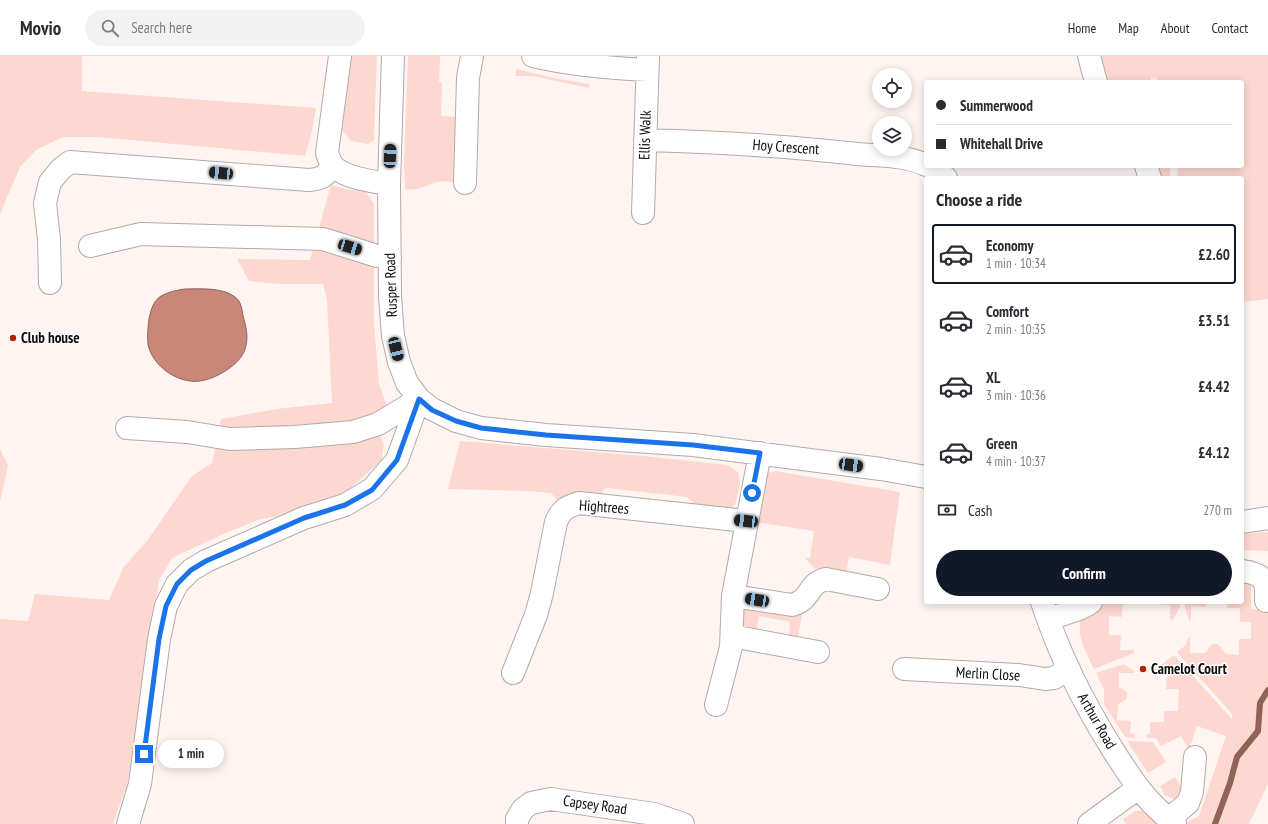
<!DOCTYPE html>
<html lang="en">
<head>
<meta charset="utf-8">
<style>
	:root { --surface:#fff; --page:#f2f2f3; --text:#2b2b33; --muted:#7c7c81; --line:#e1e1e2; --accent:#111827 }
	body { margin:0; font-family:"PT Sans Narrow",sans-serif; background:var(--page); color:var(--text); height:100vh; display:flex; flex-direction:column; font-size:15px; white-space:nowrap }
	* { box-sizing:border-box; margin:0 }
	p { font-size:13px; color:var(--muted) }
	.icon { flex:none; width:22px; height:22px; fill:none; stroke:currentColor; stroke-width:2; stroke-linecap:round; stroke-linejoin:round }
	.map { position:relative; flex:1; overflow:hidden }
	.side { position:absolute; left:924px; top:120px; width:320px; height:428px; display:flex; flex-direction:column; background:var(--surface); border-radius:4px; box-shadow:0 2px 10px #0003 }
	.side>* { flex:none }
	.hud { position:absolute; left:924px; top:24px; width:320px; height:88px; border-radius:4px; box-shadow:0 2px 10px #0003; display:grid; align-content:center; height:88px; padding:0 12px; background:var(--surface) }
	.fabs { position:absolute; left:872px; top:12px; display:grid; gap:8px }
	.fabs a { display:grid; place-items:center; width:40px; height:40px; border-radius:50%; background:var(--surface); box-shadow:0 2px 10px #0003; font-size:20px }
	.end { position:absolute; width:18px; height:18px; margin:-9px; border:5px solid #1a73e8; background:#fff; box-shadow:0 0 0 2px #fff }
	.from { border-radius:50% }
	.bubble { position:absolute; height:28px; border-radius:14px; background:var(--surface); box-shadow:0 2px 10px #0003; font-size:13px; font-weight:700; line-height:28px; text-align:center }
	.car { position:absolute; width:12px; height:24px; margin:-12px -6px; border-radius:5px; box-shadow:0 0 3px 1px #0007; background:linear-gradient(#222 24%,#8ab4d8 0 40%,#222 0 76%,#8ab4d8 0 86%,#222 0) }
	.hud b { display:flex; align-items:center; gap:14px; height:38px; font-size:15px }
	.hud b+b { border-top:1px solid var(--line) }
	.hud i { width:10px; height:10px; background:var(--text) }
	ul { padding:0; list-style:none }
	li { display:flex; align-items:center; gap:12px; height:60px; margin:0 8px 6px; padding:0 4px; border:2px solid transparent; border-radius:4px }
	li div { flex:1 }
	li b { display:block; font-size:15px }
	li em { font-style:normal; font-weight:700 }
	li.selected { border-color:var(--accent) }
	li>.icon { width:36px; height:36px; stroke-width:1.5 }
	h2 { padding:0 12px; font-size:18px; line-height:48px }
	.pay { display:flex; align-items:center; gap:10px; height:44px; padding:0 12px; font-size:15px }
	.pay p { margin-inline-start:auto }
	.primary-button { display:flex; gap:8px; margin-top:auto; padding:8px 12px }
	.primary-button a { flex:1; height:46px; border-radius:24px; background:var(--accent); color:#fff; font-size:16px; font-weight:700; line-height:46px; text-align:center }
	header { display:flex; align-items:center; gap:24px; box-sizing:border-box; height:56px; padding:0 20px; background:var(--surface); border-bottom:1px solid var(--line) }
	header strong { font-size:19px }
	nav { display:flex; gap:22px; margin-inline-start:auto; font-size:14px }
	.search { width:280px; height:36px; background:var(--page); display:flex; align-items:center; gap:10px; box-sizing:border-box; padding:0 14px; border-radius:22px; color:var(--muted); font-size:15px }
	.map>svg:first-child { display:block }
	.green { fill:#fdd8d0 }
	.water { fill:#c88779; stroke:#906258 }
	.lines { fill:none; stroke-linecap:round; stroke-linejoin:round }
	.stream { stroke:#906258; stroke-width:6 }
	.minor-casing { stroke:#b3aaa8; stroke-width:24 }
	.minor { stroke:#fff; stroke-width:22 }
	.route { stroke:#1a73e8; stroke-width:5 }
	.poi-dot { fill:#b02303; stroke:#fff; stroke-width:1.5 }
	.labels { text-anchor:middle; stroke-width:3; stroke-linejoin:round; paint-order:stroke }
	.street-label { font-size:15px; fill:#0e0b0b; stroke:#fff }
	.poi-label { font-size:15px; font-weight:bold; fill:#0e0b0b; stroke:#fff; text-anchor:start }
</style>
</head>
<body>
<header>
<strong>Movio</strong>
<div class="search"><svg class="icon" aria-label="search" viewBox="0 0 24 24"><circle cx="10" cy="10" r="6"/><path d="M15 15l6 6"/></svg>Search here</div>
<nav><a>Home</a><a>Map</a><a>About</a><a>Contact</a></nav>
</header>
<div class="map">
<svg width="1268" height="768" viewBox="0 0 1268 768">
	<rect width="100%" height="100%" fill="#fef4f2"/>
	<path class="green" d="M0,0h82v35l234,17 -5,27 -6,21 -207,-19h-35l-27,13 -16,17 -20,47z
		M348,0h29l-3,84 -6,4 -17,-3 -11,-13z
		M408,0h32l-1,26 3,1 -1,33 15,1 2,65c-7,0 -14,-1 -20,0 -11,2 -22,10 -33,7l-1,-24z
		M1098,0h170v243l-26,3v-124h-65l1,-12h64v-84h-85v-4l-6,-1v5h-46z
		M517,13l37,9 35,6v4l-56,-12h-18z
		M1154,110h16v12h-12z
		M331,129l20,5 15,2 8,12v120l5,60 8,22 -7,29 4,10 -3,16 -40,35 -36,15 -47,9 -32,13 -54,25 -13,22 -13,93 -19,112 -14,39h-113v-205l28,2 7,-27 74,6 14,-32 24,-27 45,-65 20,-13 9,-44 55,-10 56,-6 -5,-103 -4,-16h-44l-30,-3 -12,-22 73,1z
		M460,385l184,15 84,9 10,7 2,11 -4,19 -4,6 -9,2 -26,-3 -10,-10 -81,-9 -9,9 -25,-3 -13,8 -8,-9 -25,-2 -78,-2z
		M0,393l8,17 -8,35z
		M775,415l125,21 -10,73 -41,-8 -3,17 -27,-1 -14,-15h5l4,-27 -58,-9 8,-44 4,-5z
		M1268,476v19l-26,-1v-16z
		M1248,524l3,2v27h17v175l-19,40h-65l15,-8 27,-80 -29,-10 -8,24 -8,-14 -20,10 -5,-8h-9v-4h3v-12h14v-11h14l1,-22h-13l1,-15 -14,-1v-2l21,-16 58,64v-5l-55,-62 9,-7 2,-7h2v15h15l7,-9h6l8,10 13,1v-16h12v-17h-11v-14h-13v-6h15v-18z
		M1104,546h32v1h-13l-1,14 -13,-1v19h12l-1,15h14v3l-40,16c-7,-15 -18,-32 -13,-49 9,-6 19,-7 23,-18z
		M1157,546h23v5l-7,13 -3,-1v-14l-13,-1z
		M1185,546h21v5l-15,-1v14h-2l-4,-12z
		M740,551l61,4 1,4 -5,25 -8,-4 1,-14 -31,-6 -2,13 -2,2 -13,-5z
		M1124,608l10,7v2h-15v14l8,5v7l-9,5 -1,16 14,1 -1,12 5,1v4l-10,-1 -21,-33v-14l-8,-17z
		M1127,685l26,1 13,20 -18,11z
		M1175,721l11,18 -11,4 -10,-4 -5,-9z
		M1136,755h6l18,13h-34l-3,-5z"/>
	<path class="water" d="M185,233c15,0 37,-2 50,8 6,4 7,12 8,19 3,10 6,22 2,33 -4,15 -29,30 -45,32 -22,3 -48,-15 -52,-37 -1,-8 0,-17 1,-25 2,-9 4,-18 12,-23 7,-4 16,-6 24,-7z"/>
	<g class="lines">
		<path class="stream" d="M1215,768l15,-41 7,-26 21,-26 2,-28 8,-13"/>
		<g class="minor-casing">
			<path id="minor" d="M340,0l-13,97c2,5 3,10 7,14 14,12 38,14 55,17
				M393,0l-4,128 1,112 3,40 6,26 8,21 12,16 13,10 24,12 25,7 65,7 147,10 188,24 45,8
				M533,0c38,9 75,12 114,14
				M1089,0l7,26
				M645,84c71,2 142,6 212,14 22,2 49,1 69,11
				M929,110l17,12
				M1146,110l4,12
				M465,127l3,-105 4,-22
				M643,157l5,-157
				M90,190l51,-12 182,5 54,17 13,1
				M50,227l-1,-43 -4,-37 5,-21 11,-13 9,-7 239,18c13,-1 16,-4 24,-14
				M127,372l60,4 43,7 65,-2 58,-5 25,-8 41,-25
				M1242,466l26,-4
				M1242,515c22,3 25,9 24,30
				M733,540l59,9c21,-6 14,-21 34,-26l52,10
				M1042,546c17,52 42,102 71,148 19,30 33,52 62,74
				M1048,563c12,-4 34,-9 43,-17
				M732,580l86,16
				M904,613l115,6 26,4 9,-1 15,-9
				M513,617l23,-58 6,-22 14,-71c5,-12 10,-15 23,-19l167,18
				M716,649l15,-58 2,-51 27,-143
				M1169,763l19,-16 4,-11 3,-35
				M128,768l12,-40 19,-145 7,-33 11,-22 14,-14 15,-9 98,-43 41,-13 27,-16 25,-29 22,-61
				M517,768v-5l6,-10 8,-6 20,-4 103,15 29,10
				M1089,768l49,-36"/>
		</g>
		<use href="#minor" class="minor"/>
	</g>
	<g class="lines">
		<path class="route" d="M144,698l15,-115 7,-33 11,-22 14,-14 15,-9 98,-43 41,-13 27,-15 25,-30 22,-61 13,11 24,11 25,7 65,7 147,10 67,8 -8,40"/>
	</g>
	<g class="poi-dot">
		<circle cx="13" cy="282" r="4"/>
		<circle cx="1143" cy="613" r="4"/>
	</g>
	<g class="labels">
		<g class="street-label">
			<text transform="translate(645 79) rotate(-88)" y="5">Ellis Walk</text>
			<text transform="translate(786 91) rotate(4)" y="5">Hoy Crescent</text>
			<text transform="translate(391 229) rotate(-92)" y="5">Rusper Road</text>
			<text transform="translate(604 451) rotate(4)" y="5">Hightrees</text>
			<text transform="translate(988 618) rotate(3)" y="5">Merlin Close</text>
			<text transform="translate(1097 665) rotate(60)" y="5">Arthur Road</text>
			<text transform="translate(595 749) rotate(8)" y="5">Capsey Road</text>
		</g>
		<g class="poi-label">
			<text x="21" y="287">Club house</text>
			<text x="1151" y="618">Camelot Court</text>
		</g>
	</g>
</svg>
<div class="fabs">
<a><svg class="icon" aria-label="locate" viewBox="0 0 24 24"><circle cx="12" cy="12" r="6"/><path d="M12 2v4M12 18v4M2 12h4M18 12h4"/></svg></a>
<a><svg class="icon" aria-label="layers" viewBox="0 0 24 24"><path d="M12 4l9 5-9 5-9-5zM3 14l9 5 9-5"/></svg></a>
</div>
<i class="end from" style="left:752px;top:437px"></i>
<i class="end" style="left:144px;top:698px"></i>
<div class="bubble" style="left:158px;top:684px;width:66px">1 min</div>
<i class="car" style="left:390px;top:100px;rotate:2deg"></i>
<i class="car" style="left:221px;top:117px;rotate:275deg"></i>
<i class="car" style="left:350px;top:191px;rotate:107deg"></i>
<i class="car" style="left:396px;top:293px;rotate:166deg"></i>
<i class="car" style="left:851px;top:409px;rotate:98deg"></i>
<i class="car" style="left:746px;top:465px;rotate:276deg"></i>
<i class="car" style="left:757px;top:544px;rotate:279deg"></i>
<div class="hud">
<b><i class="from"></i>Summerwood</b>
<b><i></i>Whitehall Drive</b>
</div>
<section class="side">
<h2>Choose a ride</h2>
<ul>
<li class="selected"><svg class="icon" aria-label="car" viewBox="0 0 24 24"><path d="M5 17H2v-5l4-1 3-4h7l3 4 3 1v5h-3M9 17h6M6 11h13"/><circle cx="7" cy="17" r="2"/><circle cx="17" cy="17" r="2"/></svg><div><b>Economy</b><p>1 min · 10:34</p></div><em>£2.60</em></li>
<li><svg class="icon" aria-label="car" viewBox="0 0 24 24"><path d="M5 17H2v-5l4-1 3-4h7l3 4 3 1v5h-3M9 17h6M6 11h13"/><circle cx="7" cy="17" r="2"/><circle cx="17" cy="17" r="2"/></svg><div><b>Comfort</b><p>2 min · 10:35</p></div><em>£3.51</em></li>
<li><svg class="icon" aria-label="car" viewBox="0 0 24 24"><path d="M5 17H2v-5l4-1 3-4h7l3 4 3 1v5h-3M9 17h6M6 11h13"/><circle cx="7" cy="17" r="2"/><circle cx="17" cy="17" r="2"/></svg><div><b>XL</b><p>3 min · 10:36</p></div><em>£4.42</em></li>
<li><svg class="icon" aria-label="car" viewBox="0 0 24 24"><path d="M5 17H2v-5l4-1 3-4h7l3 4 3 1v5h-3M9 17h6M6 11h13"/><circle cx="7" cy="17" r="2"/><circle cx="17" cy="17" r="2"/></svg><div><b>Green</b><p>4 min · 10:37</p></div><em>£4.12</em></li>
</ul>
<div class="pay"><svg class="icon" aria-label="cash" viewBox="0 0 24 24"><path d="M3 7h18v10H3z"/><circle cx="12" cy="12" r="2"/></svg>Cash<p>270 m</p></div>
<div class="primary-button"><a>Confirm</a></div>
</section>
</div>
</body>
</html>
